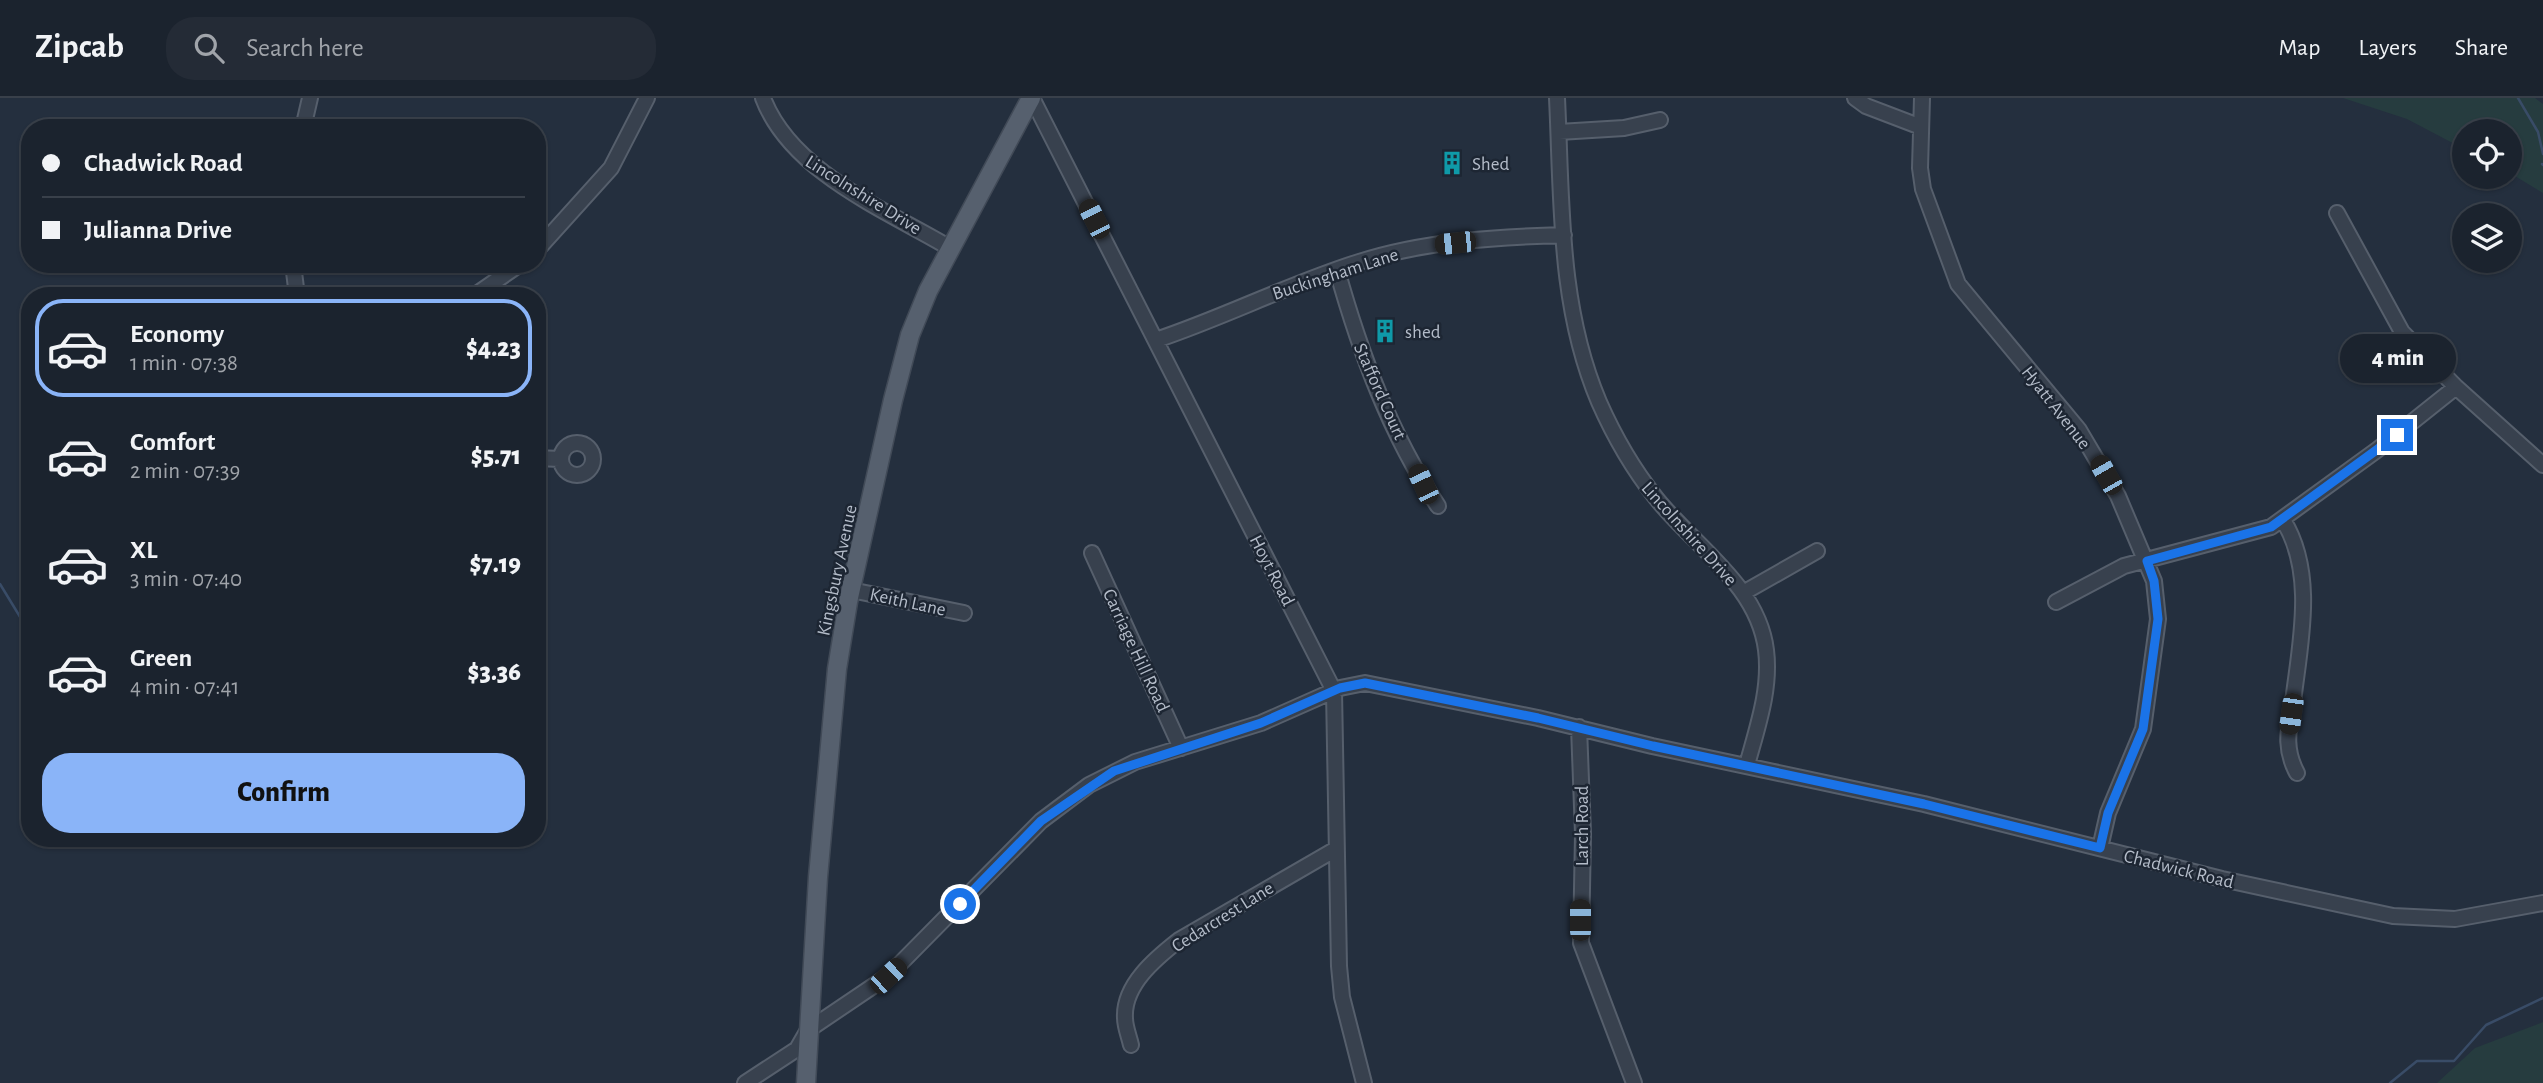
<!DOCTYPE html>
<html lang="en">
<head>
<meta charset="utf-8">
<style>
	:root { --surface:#1b232e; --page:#242b36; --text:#f1f3f6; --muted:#a0a4aa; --line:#39404a; --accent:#8ab4f8 }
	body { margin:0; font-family:"Alegreya Sans",sans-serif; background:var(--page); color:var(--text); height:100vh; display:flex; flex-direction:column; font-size:26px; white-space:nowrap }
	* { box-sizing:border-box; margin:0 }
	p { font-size:23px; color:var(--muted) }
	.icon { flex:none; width:38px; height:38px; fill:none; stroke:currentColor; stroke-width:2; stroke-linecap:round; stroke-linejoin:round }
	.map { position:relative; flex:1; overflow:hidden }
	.side { position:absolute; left:21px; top:189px; width:525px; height:560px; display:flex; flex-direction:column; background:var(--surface); border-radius:28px; box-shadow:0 2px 5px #0004,0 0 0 2px var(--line) }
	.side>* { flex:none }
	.hud { position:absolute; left:21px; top:21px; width:525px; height:154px; border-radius:28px; box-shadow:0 2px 5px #0004,0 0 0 2px var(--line); display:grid; align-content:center; height:154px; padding:0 21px; background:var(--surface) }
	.controls { position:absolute; left:2452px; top:21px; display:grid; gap:14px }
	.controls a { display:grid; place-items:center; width:70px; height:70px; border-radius:50%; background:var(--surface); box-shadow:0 2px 5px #0004,0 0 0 2px var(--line); font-size:35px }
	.end { position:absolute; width:32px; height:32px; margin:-16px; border:9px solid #1a73e8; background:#fff; box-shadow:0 0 0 4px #fff }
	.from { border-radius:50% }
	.bubble { position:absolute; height:49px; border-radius:24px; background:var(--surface); box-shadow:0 2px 5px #0004,0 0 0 2px var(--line); font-size:23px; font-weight:800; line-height:49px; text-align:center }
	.car { position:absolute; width:21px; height:42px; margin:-21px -10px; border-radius:9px; box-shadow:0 0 5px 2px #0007; background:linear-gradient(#222 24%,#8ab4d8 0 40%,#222 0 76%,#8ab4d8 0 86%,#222 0) }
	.hud b { display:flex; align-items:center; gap:24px; height:66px; font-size:26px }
	.hud b+b { border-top:2px solid var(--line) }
	.hud i { width:18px; height:18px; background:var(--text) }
	ul { padding:12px 0 0; list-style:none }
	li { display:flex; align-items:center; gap:21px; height:98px; margin:0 14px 10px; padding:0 7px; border:4px solid transparent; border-radius:28px }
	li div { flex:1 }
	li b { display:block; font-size:26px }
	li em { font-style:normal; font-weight:800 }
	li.active { border-color:var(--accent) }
	li>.icon { width:63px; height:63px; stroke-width:1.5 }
	.button { display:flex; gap:14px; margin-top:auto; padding:14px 21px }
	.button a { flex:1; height:80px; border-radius:28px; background:var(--accent); color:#111; font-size:28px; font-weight:800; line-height:80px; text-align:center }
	header { display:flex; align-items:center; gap:42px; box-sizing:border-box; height:98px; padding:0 35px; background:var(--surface); border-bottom:2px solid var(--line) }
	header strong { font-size:33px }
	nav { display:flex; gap:38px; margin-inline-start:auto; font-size:24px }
	.search { width:490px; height:63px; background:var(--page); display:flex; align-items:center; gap:18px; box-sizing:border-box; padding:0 24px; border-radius:28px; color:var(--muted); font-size:26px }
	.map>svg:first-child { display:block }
	.green { fill:#263c3f }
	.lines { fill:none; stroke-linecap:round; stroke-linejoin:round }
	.stream { stroke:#394c67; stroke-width:2.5 }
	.minor-casing { stroke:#565f6c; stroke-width:18 }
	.major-casing { stroke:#414a57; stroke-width:21 }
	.minor { stroke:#38414e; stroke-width:14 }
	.major { stroke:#56606e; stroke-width:18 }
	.route { stroke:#1a73e8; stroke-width:9 }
	.labels { text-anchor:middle; stroke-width:5; stroke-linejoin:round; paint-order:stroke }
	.poi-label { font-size:19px; fill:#b4bcc9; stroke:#1d2633; text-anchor:start }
	.street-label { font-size:19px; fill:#b4bcc9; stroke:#1d2633 }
</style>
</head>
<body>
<header>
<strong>Zipcab</strong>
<div class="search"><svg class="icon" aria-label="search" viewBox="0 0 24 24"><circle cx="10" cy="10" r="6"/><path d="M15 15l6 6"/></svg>Search here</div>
<nav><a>Map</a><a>Layers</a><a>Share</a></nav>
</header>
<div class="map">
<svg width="2543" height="985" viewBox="0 0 2543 985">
	<rect width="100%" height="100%" fill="#242f3e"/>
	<path class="green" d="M2343,0h192l8,6v89l-33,-20v-42h-46v18l-57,-30z
		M2543,924v61h-106l38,-35z"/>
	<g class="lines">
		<path class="stream" d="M2518,0l20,34 5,22
			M2542,66l1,1
			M0,486l25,41 5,24
			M2390,985l27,-22h37l32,-36 57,-27"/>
		<g class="minor-casing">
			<path id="minor" d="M763,0c28,74 123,112 187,150
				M1032,0l302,593 5,275 3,31 22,86
				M1557,0c5,102 1,208 42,304 15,34 34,67 57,96 38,48 102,87 110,152 5,39 -9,78 -19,115
				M1855,0l11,8 55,21
				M1922,0l-2,70 3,21 35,95 121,146 39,66 36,85 4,38 -15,110 -35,84 -8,35
				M303,30l7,-30
				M1559,34l65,-4 36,-8
				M2337,115l65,119 54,55 87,78
				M537,152l74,-82 36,-70
				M293,166l4,32
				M1337,172c23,82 53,164 101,236
				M474,198l46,-32
				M1156,242c69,-23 133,-56 203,-78 65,-21 137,-25 205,-27
				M561 361a16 16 0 1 1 32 0a16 16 0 1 1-32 0Z
				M537,360l23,1
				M2283,422c32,51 18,119 11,174 -4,31 -12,51 3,79
				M1092,455l89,195
				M851,492l113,23
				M1743,495l74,-42
				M2056,504l68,-36 147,-39 106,-77 79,-63
				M1579,629l4,107 -2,109 53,140
				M1131,947c-2,-9 -6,-18 -6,-27 -2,-33 31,-60 54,-78l157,-91
				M745,985l52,-34 11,-19 80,-54 153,-155 48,-36 46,-23 126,-39 79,-35 25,-5 173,35 114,28 272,58 298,75 171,37 62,3 88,-16"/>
		</g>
		<g class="major-casing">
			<path id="major" d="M806,985l12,-206 19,-208 11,-67 45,-202 17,-65 18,-44 103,-193"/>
		</g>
		<use href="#minor" class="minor"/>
		<use href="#major" class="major"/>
	</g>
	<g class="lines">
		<path class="route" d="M960,806l81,-83 73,-50 147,-48 79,-35 25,-5 173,35 115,28 271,58 176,44 8,-35 35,-84 15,-110 -4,-38 -7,-20 124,-34 126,-92"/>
	</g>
	<defs>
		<g id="building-bare" transform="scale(1.89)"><path d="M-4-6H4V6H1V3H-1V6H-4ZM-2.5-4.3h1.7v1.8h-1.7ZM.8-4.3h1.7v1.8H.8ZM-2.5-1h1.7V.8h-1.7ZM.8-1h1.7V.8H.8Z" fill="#0f9aa8" stroke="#1d2633" stroke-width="2.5" paint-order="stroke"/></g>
	</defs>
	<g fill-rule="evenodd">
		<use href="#building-bare" x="1452" y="65"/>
		<use href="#building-bare" x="1385" y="233"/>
	</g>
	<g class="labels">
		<g class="poi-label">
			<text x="1472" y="72">Shed</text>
			<text x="1405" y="240">shed</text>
		</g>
		<g class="street-label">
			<text transform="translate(864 96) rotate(32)" y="7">Lincolnshire Drive</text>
			<text transform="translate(1335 175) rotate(-18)" y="7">Buckingham Lane</text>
			<text transform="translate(1381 293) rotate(66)" y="7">Stafford Court</text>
			<text transform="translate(2057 309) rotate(52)" y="7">Hyatt Avenue</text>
			<text transform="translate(1690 435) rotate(48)" y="7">Lincolnshire Drive</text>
			<text transform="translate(836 472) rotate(-78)" y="7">Kingsbury Avenue</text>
			<text transform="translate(1273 472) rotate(63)" y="7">Hoyt Road</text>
			<text transform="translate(908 503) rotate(12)" y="7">Keith Lane</text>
			<text transform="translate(1137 552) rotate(65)" y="7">Carriage Hill Road</text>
			<text transform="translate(1581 728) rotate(-90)" y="7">Larch Road</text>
			<text transform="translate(2179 770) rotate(14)" y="7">Chadwick Road</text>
			<text transform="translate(1222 818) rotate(-32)" y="7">Cedarcrest Lane</text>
		</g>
	</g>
</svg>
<div class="controls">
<a><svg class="icon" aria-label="locate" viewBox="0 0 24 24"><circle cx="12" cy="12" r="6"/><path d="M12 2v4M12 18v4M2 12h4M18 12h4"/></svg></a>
<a><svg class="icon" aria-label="layers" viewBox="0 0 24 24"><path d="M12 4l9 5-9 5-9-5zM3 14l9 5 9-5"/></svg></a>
</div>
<i class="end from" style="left:960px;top:806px"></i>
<i class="end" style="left:2397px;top:337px"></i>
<div class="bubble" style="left:2340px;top:236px;width:116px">4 min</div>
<i class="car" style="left:1094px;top:121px;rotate:333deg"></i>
<i class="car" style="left:1455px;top:145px;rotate:264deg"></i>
<i class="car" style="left:2106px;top:377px;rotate:330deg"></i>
<i class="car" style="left:1423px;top:386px;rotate:335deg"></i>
<i class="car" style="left:2291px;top:616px;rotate:188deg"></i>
<i class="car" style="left:1580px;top:822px;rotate:0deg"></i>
<i class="car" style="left:888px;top:878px;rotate:47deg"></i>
<div class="hud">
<b><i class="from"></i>Chadwick Road</b>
<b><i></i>Julianna Drive</b>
</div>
<section class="side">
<ul>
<li class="active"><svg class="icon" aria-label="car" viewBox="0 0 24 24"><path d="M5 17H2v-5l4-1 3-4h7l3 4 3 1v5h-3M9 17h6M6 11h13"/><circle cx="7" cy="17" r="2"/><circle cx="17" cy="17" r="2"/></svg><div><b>Economy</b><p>1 min · 07:38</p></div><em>$4.23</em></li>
<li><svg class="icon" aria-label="car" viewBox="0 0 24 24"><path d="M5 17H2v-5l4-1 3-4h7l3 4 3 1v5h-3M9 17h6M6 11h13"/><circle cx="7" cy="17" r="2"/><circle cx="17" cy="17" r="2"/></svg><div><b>Comfort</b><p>2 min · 07:39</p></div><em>$5.71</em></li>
<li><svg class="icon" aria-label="car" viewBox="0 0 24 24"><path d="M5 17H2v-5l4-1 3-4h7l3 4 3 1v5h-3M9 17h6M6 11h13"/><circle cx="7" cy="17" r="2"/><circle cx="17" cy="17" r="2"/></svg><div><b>XL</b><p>3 min · 07:40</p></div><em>$7.19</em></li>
<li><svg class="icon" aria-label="car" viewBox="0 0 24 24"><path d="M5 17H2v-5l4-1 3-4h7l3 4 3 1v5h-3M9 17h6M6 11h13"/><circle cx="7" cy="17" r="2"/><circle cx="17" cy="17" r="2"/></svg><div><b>Green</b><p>4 min · 07:41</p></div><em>$3.36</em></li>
</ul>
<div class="button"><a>Confirm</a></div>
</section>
</div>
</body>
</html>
